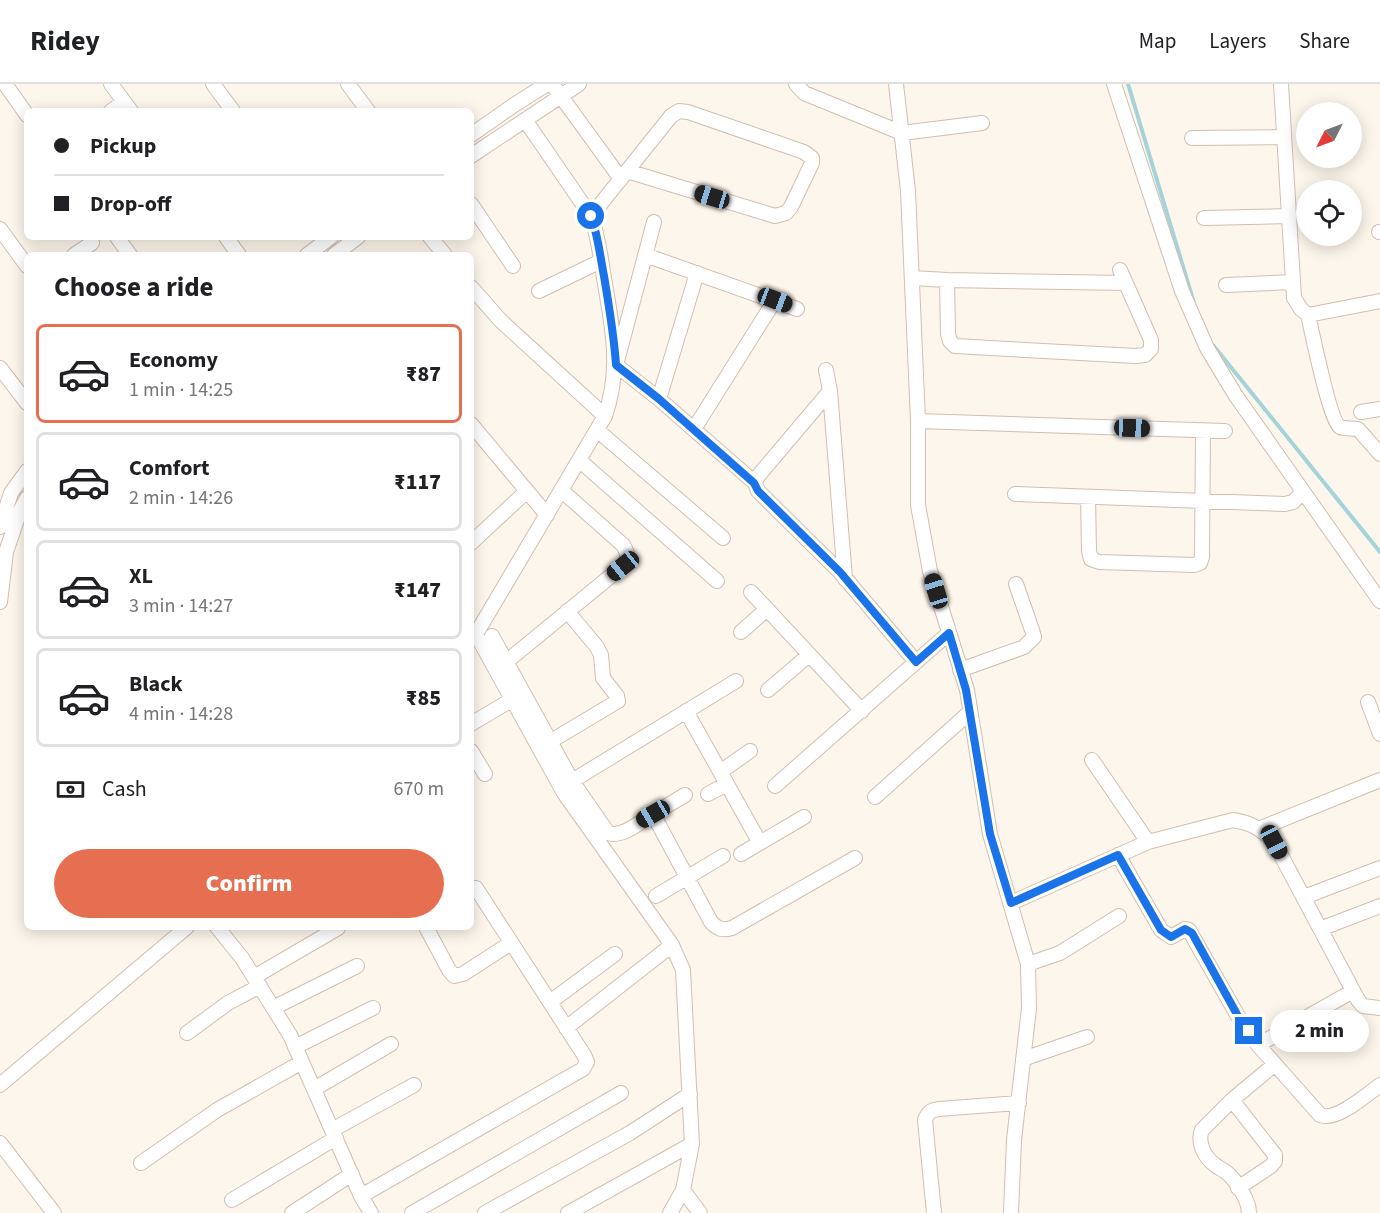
<!DOCTYPE html>
<html lang="en">
<head>
<meta charset="utf-8">
<style>
	:root { --surface:#fff; --page:#f6f6f6; --text:#202124; --muted:#757577; --line:#e0e0e0; --accent:#e76f51 }
	body { margin:0; font-family:"Source Sans 3",sans-serif; background:var(--page); color:var(--text); height:100vh; display:flex; flex-direction:column; font-size:22px; white-space:nowrap }
	* { box-sizing:border-box; margin:0 }
	p { font-size:20px; color:var(--muted) }
	.icon { flex:none; width:33px; height:33px; fill:none; stroke:currentColor; stroke-width:2; stroke-linecap:round; stroke-linejoin:round }
	.map { position:relative; flex:1; overflow:hidden }
	.panel { position:absolute; left:24px; top:168px; width:450px; height:678px; display:flex; flex-direction:column; background:var(--surface); border-radius:9px; box-shadow:0 3px 15px #0003 }
	.panel>* { flex:none }
	.top-card { position:absolute; left:24px; top:24px; width:450px; height:132px; border-radius:9px; box-shadow:0 3px 15px #0003; display:grid; align-content:center; height:132px; padding:0 30px; background:var(--surface) }
	.needle { width:39px; rotate:228deg }
	.fabs { position:absolute; left:1296px; top:18px; display:grid; gap:12px }
	.fabs a { display:grid; place-items:center; width:66px; height:66px; border-radius:50%; background:var(--surface); box-shadow:0 3px 15px #0003; font-size:30px }
	.end { position:absolute; width:27px; height:27px; margin:-14px; border:8px solid #1a73e8; background:#fff; box-shadow:0 0 0 3px #fff }
	.from { border-radius:50% }
	.bubble { position:absolute; height:42px; border-radius:21px; background:var(--surface); box-shadow:0 3px 15px #0003; font-size:20px; font-weight:800; line-height:42px; text-align:center }
	.car { position:absolute; width:18px; height:36px; margin:-18px -9px; border-radius:8px; box-shadow:0 0 4px 2px #0007; background:linear-gradient(#222 24%,#8ab4d8 0 40%,#222 0 76%,#8ab4d8 0 86%,#222 0) }
	.top-card b { display:flex; align-items:center; gap:21px; height:57px; font-size:22px }
	.top-card b+b { border-top:2px solid var(--line) }
	.top-card i { width:15px; height:15px; background:var(--text) }
	ul { padding:0; list-style:none }
	li { display:flex; align-items:center; gap:18px; height:99px; margin:0 12px 9px; padding:0 18px; border:3px solid var(--line); border-radius:9px }
	li div { flex:1 }
	li b { display:block; font-size:22px }
	li em { font-style:normal; font-weight:800 }
	li.current { border-color:var(--accent) }
	li>.icon { width:54px; height:54px; stroke-width:1.5 }
	h2 { padding:0 30px; font-size:27px; line-height:72px }
	.pay { display:flex; align-items:center; gap:15px; height:66px; padding:0 30px; font-size:22px }
	.pay p { margin-inline-start:auto }
	.button { display:flex; gap:12px; margin-top:auto; padding:12px 30px }
	.button a { flex:1; height:69px; border-radius:36px; background:var(--accent); color:#fff; font-size:24px; font-weight:800; line-height:69px; text-align:center }
	header { display:flex; align-items:center; gap:36px; box-sizing:border-box; height:84px; padding:0 30px; background:var(--surface); border-bottom:2px solid var(--line) }
	header strong { font-size:28px }
	nav { display:flex; gap:33px; margin-inline-start:auto; font-size:21px }
	.map>svg:first-child { display:block }
	.lines { fill:none; stroke-linecap:round; stroke-linejoin:round }
	.stream { stroke:#a5d3da; stroke-width:4 }
	.minor-casing { stroke:#d1beb0; stroke-width:16 }
	.minor { stroke:#fff; stroke-width:14 }
	.route { stroke:#1a73e8; stroke-width:8 }
</style>
</head>
<body>
<header>
<strong>Ridey</strong>
<nav><a>Map</a><a>Layers</a><a>Share</a></nav>
</header>
<div class="map">
<svg width="1380" height="1129" viewBox="0 0 1380 1129">
	<rect width="100%" height="100%" fill="#fdf6ec"/>
	<g class="lines">
		<path class="stream" d="M1128,0l66,219
			M1213,261l167,207"/>
		<g class="minor-casing">
			<path id="minor" d="M5,0l22,31
				M111,0l20,27
				M213,0l20,27
				M348,0l20,27
				M552,0l69,95
				M796,0l8,9 98,40 80,-10
				M896,0l12,107 10,230v84l12,66 37,119 23,144 38,130 1,44 -15,132 -3,73
				M1114,0l68,207 25,57 29,48 144,205
				M1281,0l13,214 7,11 7,6c4,17 22,106 32,112 4,2 13,1 18,2l22,25
				M111,27l13,-9
				M525,36l66,96c8,22 10,45 14,68 8,47 16,86 0,132l-129,218 88,159 108,152 11,25 9,174 -9,46 -13,23
				M471,51l43,-30 33,-21
				M1192,54l92,-1
				M471,72l108,-72
				M471,120l42,62
				M591,132l80,-100 8,-5 9,1 116,40 8,6v5l-21,44 -5,6 -11,3 -148,-45
				M1204,134l85,-2
				M654,138l-38,143 43,34 96,84
				M0,145l27,37
				M1379,148h1
				M117,153l13,18
				M226,153l13,18
				M430,153l15,18
				M74,171l18,-12
				M307,171l24,-18
				M334,171l24,-18
				M645,171l152,54
				M912,194l35,2 1,54 2,7 5,5 180,10 10,-1 6,-6v-9l-31,-70
				M947,196l179,3
				M1226,201l66,-3
				M471,203l30,34 104,95
				M539,207l62,-30
				M1308,231l72,-14
				M0,284l27,35
				M826,286l4,21 15,188
				M830,307l-72,85 -3,7 3,8 82,81 76,90
				M659,315l38,-126
				M1361,328l19,-3
				M918,337l307,10
				M471,340l76,91
				M694,345l81,-129
				M597,346l126,108
				M579,376l138,121
				M1015,410l270,10 8,-2 10,-10
				M1088,413l1,54 2,8 8,3 95,3 6,-2 2,-6 1,-126
				M0,443l11,-34 16,-22
				M471,459l56,-52
				M751,508l111,119
				M0,518l6,-50 14,-41 7,-13
				M741,548l26,-23
				M492,552l80,145 164,-100
				M506,578l117,-96c6,-8 5,-13 0,-21l-62,-55
				M960,586l64,-23 10,-10 -2,-7 -16,-46
				M768,606l41,-35
				M1368,618l12,32
				M686,627l74,132
				M471,640l47,-28
				M551,657l67,-40 -1,-5 -14,-18 -2,-23 -4,-8 -30,-36
				M471,667l14,23
				M1092,676l56,82
				M720,688l30,-21
				M572,697l36,52c15,5 33,-12 45,-19l58,108c7,7 11,9 21,6l123,-70
				M775,702l174,-153
				M708,710l19,-10
				M875,713l95,-85
				M653,730l32,-19
				M1261,744l119,-48
				M741,770l63,-37
				M1118,771l43,75 10,7 14,-8 4,1 50,88 19,27 62,70c16,7 46,-20 60,-30
				M656,812l67,-40
				M1304,813l76,-29
				M1011,819l137,-61 85,-22c19,3 28,9 41,22l84,158 5,6 17,2
				M217,843l25,31 48,77 71,161 10,17
				M426,843l23,43 5,6 9,-2 48,-31
				M1320,845l60,-23
				M1028,880l32,-11 59,-37
				M254,893l84,-49
				M550,918l65,-48
				M273,924l84,-42
				M566,944l106,-83
				M187,949l41,-30 32,-17
				M1258,961l95,-54
				M295,963l78,-39
				M1023,975l64,-22
				M0,1001l187,-158
				M314,1005l77,-45
				M1232,1016l-30,30c-5,11 2,27 12,34 3,3 8,5 12,8 10,8 23,28 23,41
				M332,1046l82,-45
				M0,1059l54,70
				M141,1079l76,-53 85,-48
				M1238,1104l33,-22 4,-5v-6l-43,-55 43,-36
				M683,1106l17,23
				M361,1112l222,-127 4,-7 -3,-7 -108,-167
				M232,1116l104,-62
				M292,1129l60,-39
				M412,1129l209,-120
				M485,1129l145,-80 60,-39
				M568,1129l124,-69
				M934,1129l-9,-93c3,-8 6,-10 14,-11l80,-6"/>
		</g>
		<use href="#minor" class="minor"/>
	</g>
	<g class="lines">
		<path class="route" d="M591,132c7,19 9,40 13,60 5,30 10,59 12,89l43,34 95,84 4,8 82,81 76,90 33,-29 17,57 24,144 21,69 107,-48 43,75 10,7 14,-8 7,4 47,85 10,13"/>
	</g>
</svg>
<div class="fabs">
<a><svg class="needle" viewBox="-14 -14 28 28"><path d="M0-13l5 13h-10z" fill="#e53935"/><path d="M0 13l5-13h-10z" fill="#757577"/></svg></a>
<a><svg class="icon" aria-label="locate" viewBox="0 0 24 24"><circle cx="12" cy="12" r="6"/><path d="M12 2v4M12 18v4M2 12h4M18 12h4"/></svg></a>
</div>
<i class="end from" style="left:591px;top:132px"></i>
<i class="end" style="left:1249px;top:947px"></i>
<div class="bubble" style="left:1270px;top:926px;width:99px">2 min</div>
<i class="car" style="left:712px;top:113px;rotate:287deg"></i>
<i class="car" style="left:775px;top:216px;rotate:111deg"></i>
<i class="car" style="left:1132px;top:344px;rotate:92deg"></i>
<i class="car" style="left:623px;top:482px;rotate:231deg"></i>
<i class="car" style="left:936px;top:507px;rotate:343deg"></i>
<i class="car" style="left:653px;top:730px;rotate:240deg"></i>
<i class="car" style="left:1274px;top:758px;rotate:152deg"></i>
<div class="top-card">
<b><i class="from"></i>Pickup</b>
<b><i></i>Drop-off</b>
</div>
<section class="panel">
<h2>Choose a ride</h2>
<ul>
<li class="current"><svg class="icon" aria-label="car" viewBox="0 0 24 24"><path d="M5 17H2v-5l4-1 3-4h7l3 4 3 1v5h-3M9 17h6M6 11h13"/><circle cx="7" cy="17" r="2"/><circle cx="17" cy="17" r="2"/></svg><div><b>Economy</b><p>1 min · 14:25</p></div><em>₹87</em></li>
<li><svg class="icon" aria-label="car" viewBox="0 0 24 24"><path d="M5 17H2v-5l4-1 3-4h7l3 4 3 1v5h-3M9 17h6M6 11h13"/><circle cx="7" cy="17" r="2"/><circle cx="17" cy="17" r="2"/></svg><div><b>Comfort</b><p>2 min · 14:26</p></div><em>₹117</em></li>
<li><svg class="icon" aria-label="car" viewBox="0 0 24 24"><path d="M5 17H2v-5l4-1 3-4h7l3 4 3 1v5h-3M9 17h6M6 11h13"/><circle cx="7" cy="17" r="2"/><circle cx="17" cy="17" r="2"/></svg><div><b>XL</b><p>3 min · 14:27</p></div><em>₹147</em></li>
<li><svg class="icon" aria-label="car" viewBox="0 0 24 24"><path d="M5 17H2v-5l4-1 3-4h7l3 4 3 1v5h-3M9 17h6M6 11h13"/><circle cx="7" cy="17" r="2"/><circle cx="17" cy="17" r="2"/></svg><div><b>Black</b><p>4 min · 14:28</p></div><em>₹85</em></li>
</ul>
<div class="pay"><svg class="icon" aria-label="cash" viewBox="0 0 24 24"><path d="M3 7h18v10H3z"/><circle cx="12" cy="12" r="2"/></svg>Cash<p>670 m</p></div>
<div class="button"><a>Confirm</a></div>
</section>
</div>
</body>
</html>
